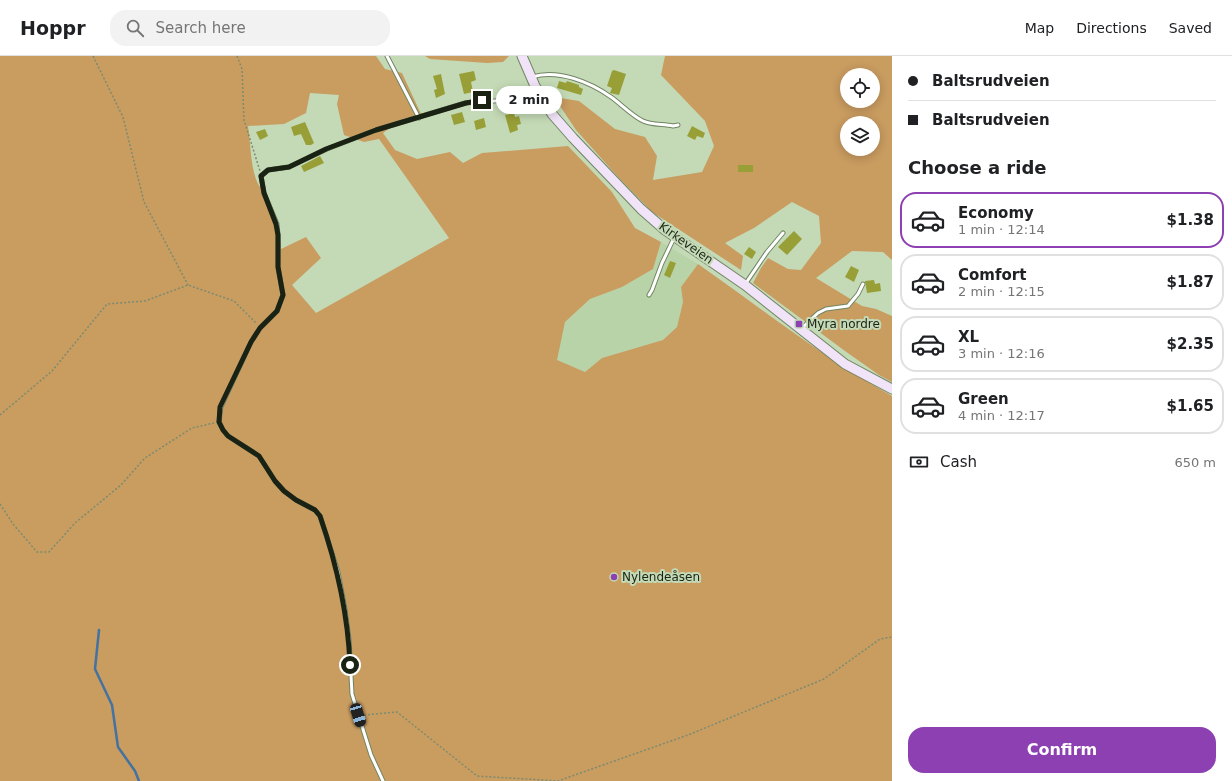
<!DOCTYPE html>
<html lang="en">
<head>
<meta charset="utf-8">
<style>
	:root { --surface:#fff; --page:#f2f2f2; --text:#202124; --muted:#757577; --line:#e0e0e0; --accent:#8c40b1 }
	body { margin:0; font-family:"DejaVu Sans",sans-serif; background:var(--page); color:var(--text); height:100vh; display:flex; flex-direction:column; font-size:15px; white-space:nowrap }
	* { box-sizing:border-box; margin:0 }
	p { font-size:13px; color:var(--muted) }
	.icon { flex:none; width:22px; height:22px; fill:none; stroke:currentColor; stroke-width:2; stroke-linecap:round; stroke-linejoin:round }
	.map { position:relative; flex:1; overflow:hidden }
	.panel { display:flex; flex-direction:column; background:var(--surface); width:340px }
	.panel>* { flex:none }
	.hud { display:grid; align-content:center; height:88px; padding:0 16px; background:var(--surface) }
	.controls { position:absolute; left:840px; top:12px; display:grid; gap:8px }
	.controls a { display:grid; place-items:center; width:40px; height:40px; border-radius:50%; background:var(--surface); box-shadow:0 2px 10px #0003; font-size:20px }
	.end { position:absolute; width:18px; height:18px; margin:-9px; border:5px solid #1a2214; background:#fff; box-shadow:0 0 0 2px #fff }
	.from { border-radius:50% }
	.bubble { position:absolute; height:28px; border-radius:14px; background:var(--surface); box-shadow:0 2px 10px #0003; font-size:13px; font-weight:600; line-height:28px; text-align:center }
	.car { position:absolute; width:12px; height:24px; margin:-12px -6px; border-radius:5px; box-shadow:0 0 3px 1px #0007; background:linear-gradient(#222 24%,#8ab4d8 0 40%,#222 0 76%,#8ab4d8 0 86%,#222 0) }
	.hud b { display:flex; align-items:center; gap:14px; height:38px; font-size:15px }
	.hud b+b { border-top:1px solid var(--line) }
	.hud i { width:10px; height:10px; background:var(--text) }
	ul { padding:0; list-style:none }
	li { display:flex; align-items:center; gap:12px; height:56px; margin:0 8px 6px; padding:0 8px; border:2px solid var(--line); border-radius:16px }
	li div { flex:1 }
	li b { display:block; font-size:15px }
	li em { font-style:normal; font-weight:600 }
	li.active { border-color:var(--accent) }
	li>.icon { width:36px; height:36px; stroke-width:1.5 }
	h2 { padding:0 16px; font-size:18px; line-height:48px }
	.pay { display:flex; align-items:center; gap:10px; height:44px; padding:0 16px; font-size:15px }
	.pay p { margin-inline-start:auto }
	.cta { display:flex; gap:8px; margin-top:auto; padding:8px 16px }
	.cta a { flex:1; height:46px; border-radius:16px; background:var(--accent); color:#fff; font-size:16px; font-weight:600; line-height:46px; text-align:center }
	header { display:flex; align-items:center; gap:24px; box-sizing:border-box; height:56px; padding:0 20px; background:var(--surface); border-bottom:1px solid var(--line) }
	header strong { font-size:19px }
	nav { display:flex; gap:22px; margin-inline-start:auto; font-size:14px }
	.search { width:280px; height:36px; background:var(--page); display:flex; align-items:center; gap:10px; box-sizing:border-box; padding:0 14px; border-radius:16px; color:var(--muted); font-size:15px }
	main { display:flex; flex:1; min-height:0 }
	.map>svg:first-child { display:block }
	.built { fill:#b9d3a8 }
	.green { fill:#c99c60; fill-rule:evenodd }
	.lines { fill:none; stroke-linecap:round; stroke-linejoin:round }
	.stream { stroke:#4472a1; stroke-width:2.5 }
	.building { fill:#989f37 }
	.service-casing { stroke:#718563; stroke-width:5 }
	.secondary-casing { stroke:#718563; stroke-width:11 }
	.path { stroke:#7b8b70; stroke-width:1.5; stroke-dasharray:2 2; stroke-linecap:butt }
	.service { stroke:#fff; stroke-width:3 }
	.secondary { stroke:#f1e4f8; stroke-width:9 }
	.route { stroke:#1a2214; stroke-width:5 }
	.poi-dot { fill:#8c40b1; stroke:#c4dab6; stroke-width:1.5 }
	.labels { text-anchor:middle; stroke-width:4; stroke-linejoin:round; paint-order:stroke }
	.street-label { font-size:12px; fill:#1a2214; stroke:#c4dab6 }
	.poi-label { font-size:12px; fill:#1a2214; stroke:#c4dab6; text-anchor:start }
</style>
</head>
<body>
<header>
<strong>Hoppr</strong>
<div class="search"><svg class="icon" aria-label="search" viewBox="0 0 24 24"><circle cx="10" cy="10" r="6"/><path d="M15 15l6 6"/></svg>Search here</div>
<nav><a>Map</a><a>Directions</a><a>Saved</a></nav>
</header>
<main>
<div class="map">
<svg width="892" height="725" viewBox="0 0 892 725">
	<rect width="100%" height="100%" fill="#c4dab6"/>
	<path class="built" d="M661,186l37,22 -17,23 2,15 -6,25 -14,13 -61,18 -17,14 -29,-12 9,-38 25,-23 32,-12 31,-18z"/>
	<path class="green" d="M0,0h376l9,13 17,4 19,41 -18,5 -20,14 12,17 22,9 33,-7 13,11 19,-10 86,-7 44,46 23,36 26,14 -8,27 -31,18 -32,12 -25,23 -8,38 28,12 17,-14 61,-18 14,-13 6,-25 -2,-15 17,-23c64,45 126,94 194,132v385h-892zM310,37l29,2 -2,9 7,31 20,7 15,-3 70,99 -133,75 -24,-28 29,-27 -15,-21 -25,12c-1,-19 -5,-38 -16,-55 -2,-4 -5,-7 -7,-10 -8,-17 -7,-40 -10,-58l36,-2 22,-11z
		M425,0h84l-6,6 -16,1 -57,-4z
		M665,0h227v204l-9,-8 -31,-1 -36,27 46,28 14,3 16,7v66l-13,-7 -34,-24 -92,-68 8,-15 7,-10 20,11 13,1 20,-27 -2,-27 -27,-14 -38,26 -29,15 18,13 -2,14 -89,-58 -34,-35 -42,-47 -22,-33 25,4 36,28 30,8 12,19 -4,24 49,-8 12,-26 -9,-25 -44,-46zM847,19h26v26h-26zM847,67h26v26h-26z"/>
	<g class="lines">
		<path class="stream" d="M99,574l-4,39 17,36 6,42 17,24 4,10"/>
	</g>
	<path class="building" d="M614,14l12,4 -7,21 -9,-2 2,-5 -5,-2 5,-15z
		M474,15l2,9 -5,2 2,10 -9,2 -5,-20z
		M441,18l4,20 -9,4 -2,-8 3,-1 -4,-13z
		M559,25l7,2 1,-2 12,4v2l4,2 -2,6 -24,-7z
		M462,56l3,10 -11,3 -3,-10z
		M514,57l1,4 4,-1 2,8 -4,1 1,5 -8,3 -5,-18z
		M484,62l2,9 -10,3 -2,-9z
		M305,66l9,21 -3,2h-5l-5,-11 -7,2 -3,-9z
		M692,70l13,7 -2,5 -6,-2 -2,4 -8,-4z
		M265,73l3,7 -8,4 -4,-8z
		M320,100l4,7 -20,9 -3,-6z
		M738,109h15v7h-15z
		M794,175l8,8 -15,16 -9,-8z
		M749,191l7,5 -4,7 -8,-5z
		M670,205l6,2 -6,15 -6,-3z
		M851,210l8,4 -5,12 -9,-5z
		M874,224l1,4 5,-1 1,8 -14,2 -2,-12z"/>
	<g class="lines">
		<g class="service-casing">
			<path id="service" d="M387,0l32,62
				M532,21c26,-8 58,5 79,20 10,7 20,18 32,24 8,4 20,3 30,5l5,-1
				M746,227l21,-31 16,-19
				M649,239l3,-5 10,-27 12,-25
				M802,272l16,-15 8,-4 22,-3 10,-12 5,-10
				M383,725l-12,-26 -19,-61 -3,-55 -4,-30 -7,-37 -18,-56 -5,-6 -19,-10 -12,-9 -9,-10 -16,-25 -31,-20 -5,-6 -4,-8 2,-15 30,-65 9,-14 17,-17 6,-16 -5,-28v-32l-1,-11 -13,-31 -3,-17 7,-6 21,-3 38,-18 49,-19 89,-27 44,-3 12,-3 13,-10"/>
		</g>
		<g class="secondary-casing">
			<path id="secondary" d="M522,0l13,30 17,28 21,24 68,71 24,21 80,55 100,79 47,25"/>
		</g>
		<path class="path" d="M93,0l30,61 21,85 44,83
			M237,0l5,13 2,51 16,51
			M0,359l52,-44 55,-67 38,-3 43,-16 46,16 22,22
			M0,448l13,20 24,28h12l26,-29 46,-38 24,-27 47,-30 22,-5
			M364,659l33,-3 80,64 81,5 130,-46 136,-56 56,-40 12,-2"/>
		<use href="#service" class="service"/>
		<use href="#secondary" class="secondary"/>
	</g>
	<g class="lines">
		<path class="route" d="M350,609c-2,-52 -13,-100 -30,-149l-5,-6 -19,-10 -12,-9 -9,-10 -16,-25 -31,-20 -5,-6 -4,-8 1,-15 31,-65 9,-14 17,-17 6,-16 -5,-28v-32l-2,-11 -12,-31 -3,-17 7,-6 21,-3 37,-18 50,-19 90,-27 16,-3"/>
	</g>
	<g class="poi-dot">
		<rect x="795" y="264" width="8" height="8" rx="2"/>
		<circle cx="614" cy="521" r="4"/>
	</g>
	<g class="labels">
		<g class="street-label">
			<text transform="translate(686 187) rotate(35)" y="4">Kirkeveien</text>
		</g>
		<g class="poi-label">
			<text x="807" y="272">Myra nordre</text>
			<text x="622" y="525">Nylendeåsen</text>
		</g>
	</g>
</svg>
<div class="controls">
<a><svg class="icon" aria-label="locate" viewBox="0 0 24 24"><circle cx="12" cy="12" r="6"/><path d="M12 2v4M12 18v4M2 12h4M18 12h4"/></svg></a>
<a><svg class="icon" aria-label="layers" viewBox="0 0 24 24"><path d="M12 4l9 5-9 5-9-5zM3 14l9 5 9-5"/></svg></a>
</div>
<i class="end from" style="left:350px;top:609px"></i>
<i class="end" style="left:482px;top:44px"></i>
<div class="bubble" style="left:496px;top:30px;width:66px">2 min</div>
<i class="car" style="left:358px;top:659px;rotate:163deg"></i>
</div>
<section class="panel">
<div class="hud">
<b><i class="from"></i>Baltsrudveien</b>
<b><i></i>Baltsrudveien</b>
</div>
<h2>Choose a ride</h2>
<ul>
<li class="active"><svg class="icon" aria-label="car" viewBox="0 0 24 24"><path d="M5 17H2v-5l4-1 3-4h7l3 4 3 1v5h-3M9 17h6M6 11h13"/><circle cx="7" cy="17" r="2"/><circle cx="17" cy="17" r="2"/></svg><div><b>Economy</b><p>1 min · 12:14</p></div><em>$1.38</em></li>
<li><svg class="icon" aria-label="car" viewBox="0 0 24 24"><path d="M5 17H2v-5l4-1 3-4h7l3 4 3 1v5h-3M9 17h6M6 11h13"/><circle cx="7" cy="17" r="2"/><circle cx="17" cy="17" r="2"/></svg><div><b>Comfort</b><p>2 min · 12:15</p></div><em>$1.87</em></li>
<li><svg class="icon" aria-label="car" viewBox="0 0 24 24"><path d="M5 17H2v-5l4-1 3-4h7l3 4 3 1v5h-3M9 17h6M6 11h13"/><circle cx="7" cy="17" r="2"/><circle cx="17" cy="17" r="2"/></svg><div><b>XL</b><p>3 min · 12:16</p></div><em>$2.35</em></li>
<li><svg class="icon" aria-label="car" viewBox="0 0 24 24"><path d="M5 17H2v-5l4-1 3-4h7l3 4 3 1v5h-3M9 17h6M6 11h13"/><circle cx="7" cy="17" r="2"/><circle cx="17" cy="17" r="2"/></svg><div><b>Green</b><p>4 min · 12:17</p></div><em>$1.65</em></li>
</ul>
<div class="pay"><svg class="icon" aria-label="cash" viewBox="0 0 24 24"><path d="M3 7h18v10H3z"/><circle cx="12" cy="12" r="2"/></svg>Cash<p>650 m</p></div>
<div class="cta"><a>Confirm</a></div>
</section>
</main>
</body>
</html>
